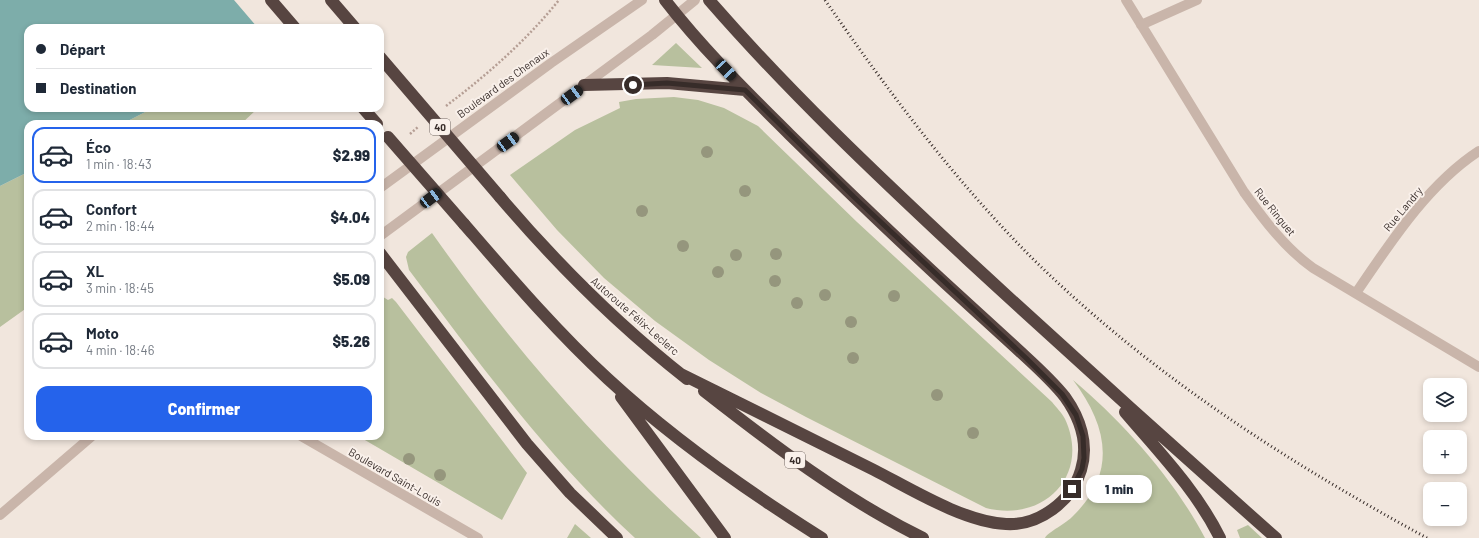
<!DOCTYPE html>
<html lang="fr">
<head>
<meta charset="utf-8">
<style>
	:root { --surface:#fff; --page:#f2f2f3; --text:#1f2937; --muted:#747a83; --line:#e0e1e3; --accent:#2563eb }
	body { margin:0; font-family:Barlow,sans-serif; background:var(--page); color:var(--text); height:100vh; display:flex; flex-direction:column; font-size:15px; white-space:nowrap }
	* { box-sizing:border-box; margin:0 }
	p { font-size:13px; color:var(--muted) }
	.icon { flex:none; width:22px; height:22px; fill:none; stroke:currentColor; stroke-width:2; stroke-linecap:round; stroke-linejoin:round }
	.map { position:relative; flex:1; overflow:hidden }
	.drawer { position:absolute; left:24px; top:120px; width:360px; height:320px; display:flex; flex-direction:column; background:var(--surface); border-radius:12px; box-shadow:0 2px 6px #0003 }
	.drawer>* { flex:none }
	.guide { position:absolute; left:24px; top:24px; width:360px; height:88px; border-radius:12px; box-shadow:0 2px 6px #0003; display:grid; align-content:center; height:88px; padding:0 12px; background:var(--surface) }
	.controls { position:absolute; left:1423px; top:378px; display:grid; gap:8px }
	.controls a { display:grid; place-items:center; width:44px; height:44px; border-radius:8px; background:var(--surface); box-shadow:0 2px 6px #0003; font-size:20px }
	.end { position:absolute; width:18px; height:18px; margin:-9px; border:5px solid #372c29; background:#fff; box-shadow:0 0 0 2px #fff }
	.from { border-radius:50% }
	.bubble { position:absolute; height:28px; border-radius:12px; background:var(--surface); box-shadow:0 2px 6px #0003; font-size:13px; font-weight:800; line-height:28px; text-align:center }
	.car { position:absolute; width:12px; height:24px; margin:-12px -6px; border-radius:5px; box-shadow:0 0 3px 1px #0007; background:linear-gradient(#222 24%,#8ab4d8 0 40%,#222 0 76%,#8ab4d8 0 86%,#222 0) }
	.guide b { display:flex; align-items:center; gap:14px; height:38px; font-size:15px }
	.guide b+b { border-top:1px solid var(--line) }
	.guide i { width:10px; height:10px; background:var(--text) }
	ul { padding:7px 0 0; list-style:none }
	li { display:flex; align-items:center; gap:12px; height:56px; margin:0 8px 6px; padding:0 4px; border:2px solid var(--line); border-radius:12px }
	li div { flex:1 }
	li b { display:block; font-size:15px }
	li em { font-style:normal; font-weight:800 }
	li.on { border-color:var(--accent) }
	li>.icon { width:36px; height:36px; stroke-width:1.5 }
	.primary-button { display:flex; gap:8px; margin-top:auto; padding:8px 12px }
	.primary-button a { flex:1; height:46px; border-radius:12px; background:var(--accent); color:#fff; font-size:16px; font-weight:800; line-height:46px; text-align:center }
	.map>svg:first-child { display:block }
	.green { fill:#b8c09e }
	.water { fill:#7dadaa }
	.pier { fill:#f1e6dd }
	.lines { fill:none; stroke-linecap:round; stroke-linejoin:round }
	.path { stroke:#b59e94; stroke-width:2.5; stroke-dasharray:2 2; stroke-linecap:butt }
	.minor { stroke:#c9b5aa; stroke-width:10 }
	.tertiary { stroke:#c9b5aa; stroke-width:10 }
	.motorway { stroke:#574541; stroke-width:12 }
	.rail { stroke:#372c29; stroke-width:3; stroke-dasharray:1 3; stroke-linecap:butt }
	.motorway-bridge { stroke:#574541; stroke-width:12 }
	.tree { fill:#95967d }
	.route { stroke:#372c29; stroke-width:5 }
	.labels { text-anchor:middle; stroke-width:4; stroke-linejoin:round; paint-order:stroke }
	.shield { fill:#f9f0ea; stroke:#716763; stroke-width:1 }
	.shield-label { font-size:10px; font-weight:bold; fill:#372c29 }
	.street-label { font-size:11px; fill:#372c29; stroke:#f9f0ea }
</style>
</head>
<body>
<div class="map">
<svg width="1479" height="538" viewBox="0 0 1479 538">
	<rect width="100%" height="100%" fill="#f1e6dd"/>
	<path class="green" d="M676,43l26,25 -50,-3z
		M674,97l24,3 26,8 34,18 99,96 195,180c4,5 10,11 13,17 26,56 -21,104 -79,89l-180,-91 -45,-24 -52,-33 -54,-39 -51,-43 -47,-48 -47,-55 65,-45 45,-22 -1,-6 17,-3z
		M153,108h105l-17,16h-119z
		M28,172v135l-28,20v-141z
		M432,233c79,112 167,213 269,305h-66c-86,-79 -156,-175 -226,-268l-3,-13 2,-5z
		M380,295l8,5 4,-2 4,4 131,171 -25,47 -144,-84h22z
		M1073,380c50,42 101,99 132,158h-160c3,-6 22,-15 28,-22 45,-44 34,-91 0,-136z
		M575,524l16,14h-24z
		M1248,525l14,13h-22l-3,-8z"/>
	<path class="water" d="M0,0h336l-26,12 -23,16h-259v80h125l-31,16h-94v48l-28,14z"/>
	<path class="pier" d="M234,0h104l-4,3 -23,11 -21,14h-32z"/>
	<g class="lines">
		<path class="path" d="M446,106c42,-32 80,-65 113,-106
			M410,134l8,-7"/>
		<path class="minor" d="M1126,0l118,192c20,28 41,56 69,76l166,99
			M1141,25l56,-25
			M1356,293c34,-50 72,-109 123,-142"/>
		<path class="tertiary" d="M380,188l171,-125 91,-63
			M380,236l272,-201 43,-35
			M301,436l177,102
			M0,515l92,-79"/>
		<path class="motorway" d="M271,0l24,28
			M331,0l24,28
			M665,0c37,48 81,91 124,134 51,50 103,100 156,149 23,21 46,42 69,63 17,16 36,32 51,51 15,21 24,47 16,73 -9,31 -42,56 -75,54 -42,-2 -95,-35 -132,-54 -65,-32 -129,-64 -193,-96
			M709,0c80,92 169,176 258,259 102,94 205,187 309,279
			M584,85l83,-2 78,7
			M363,108l14,16
			M500,197c57,67 118,128 187,182
			M464,224c46,53 92,107 144,155 65,60 139,112 214,159
			M380,253l147,191 43,49 47,45
			M704,391c69,54 140,108 219,147
			M621,397l104,141
			M1125,412c34,40 72,79 95,126"/>
		<path class="rail" d="M825,0c63,91 130,181 208,259 117,115 251,201 394,279"/>
		<path class="motorway-bridge" d="M380,57l120,140
			M388,137l76,87"/>
	</g>
	<g class="tree">
		<circle cx="707" cy="152" r="6"/>
		<circle cx="745" cy="191" r="6"/>
		<circle cx="642" cy="211" r="6"/>
		<circle cx="683" cy="246" r="6"/>
		<circle cx="776" cy="254" r="6"/>
		<circle cx="736" cy="255" r="6"/>
		<circle cx="718" cy="272" r="6"/>
		<circle cx="775" cy="281" r="6"/>
		<circle cx="825" cy="295" r="6"/>
		<circle cx="894" cy="296" r="6"/>
		<circle cx="797" cy="303" r="6"/>
		<circle cx="851" cy="322" r="6"/>
		<circle cx="853" cy="358" r="6"/>
		<circle cx="937" cy="395" r="6"/>
		<circle cx="973" cy="433" r="6"/>
		<circle cx="409" cy="459" r="6"/>
		<circle cx="440" cy="475" r="6"/>
	</g>
	<g class="lines">
		<path class="route" d="M633,85l34,-2 78,7 109,107 172,161 36,36 14,21 7,21 1,22 -2,11 -10,20"/>
	</g>
	<g class="labels">
		<g class="shield">
			<rect x="430" y="119" width="20" height="16" rx="3"/>
			<rect x="785" y="452" width="20" height="16" rx="3"/>
		</g>
		<g class="shield-label">
			<text x="440" y="131">40</text>
			<text x="795" y="464">40</text>
		</g>
		<g class="street-label">
			<text transform="translate(503 83) rotate(-36)" y="4">Boulevard des Chenaux</text>
			<text transform="translate(1403 209) rotate(-50)" y="4">Rue Landry</text>
			<text transform="translate(1275 212) rotate(51)" y="4">Rue Ringuet</text>
			<text transform="translate(635 316) rotate(41)" y="4">Autoroute Félix-Leclerc</text>
			<text transform="translate(395 477) rotate(30)" y="4">Boulevard Saint-Louis</text>
		</g>
	</g>
</svg>
<div class="controls">
<a><svg class="icon" aria-label="layers" viewBox="0 0 24 24"><path d="M12 4l9 5-9 5-9-5zM3 14l9 5 9-5"/></svg></a>
<a>+</a>
<a>−</a>
</div>
<i class="end from" style="left:633px;top:85px"></i>
<i class="end" style="left:1072px;top:489px"></i>
<div class="bubble" style="left:1086px;top:475px;width:66px">1 min</div>
<i class="car" style="left:726px;top:70px;rotate:137deg"></i>
<i class="car" style="left:572px;top:95px;rotate:54deg"></i>
<i class="car" style="left:508px;top:142px;rotate:54deg"></i>
<i class="car" style="left:431px;top:198px;rotate:53deg"></i>
<div class="guide">
<b><i class="from"></i>Départ</b>
<b><i></i>Destination</b>
</div>
<section class="drawer">
<ul>
<li class="on"><svg class="icon" aria-label="car" viewBox="0 0 24 24"><path d="M5 17H2v-5l4-1 3-4h7l3 4 3 1v5h-3M9 17h6M6 11h13"/><circle cx="7" cy="17" r="2"/><circle cx="17" cy="17" r="2"/></svg><div><b>Éco</b><p>1 min · 18:43</p></div><em>$2.99</em></li>
<li><svg class="icon" aria-label="car" viewBox="0 0 24 24"><path d="M5 17H2v-5l4-1 3-4h7l3 4 3 1v5h-3M9 17h6M6 11h13"/><circle cx="7" cy="17" r="2"/><circle cx="17" cy="17" r="2"/></svg><div><b>Confort</b><p>2 min · 18:44</p></div><em>$4.04</em></li>
<li><svg class="icon" aria-label="car" viewBox="0 0 24 24"><path d="M5 17H2v-5l4-1 3-4h7l3 4 3 1v5h-3M9 17h6M6 11h13"/><circle cx="7" cy="17" r="2"/><circle cx="17" cy="17" r="2"/></svg><div><b>XL</b><p>3 min · 18:45</p></div><em>$5.09</em></li>
<li><svg class="icon" aria-label="car" viewBox="0 0 24 24"><path d="M5 17H2v-5l4-1 3-4h7l3 4 3 1v5h-3M9 17h6M6 11h13"/><circle cx="7" cy="17" r="2"/><circle cx="17" cy="17" r="2"/></svg><div><b>Moto</b><p>4 min · 18:46</p></div><em>$5.26</em></li>
</ul>
<div class="primary-button"><a>Confirmer</a></div>
</section>
</div>
</body>
</html>
